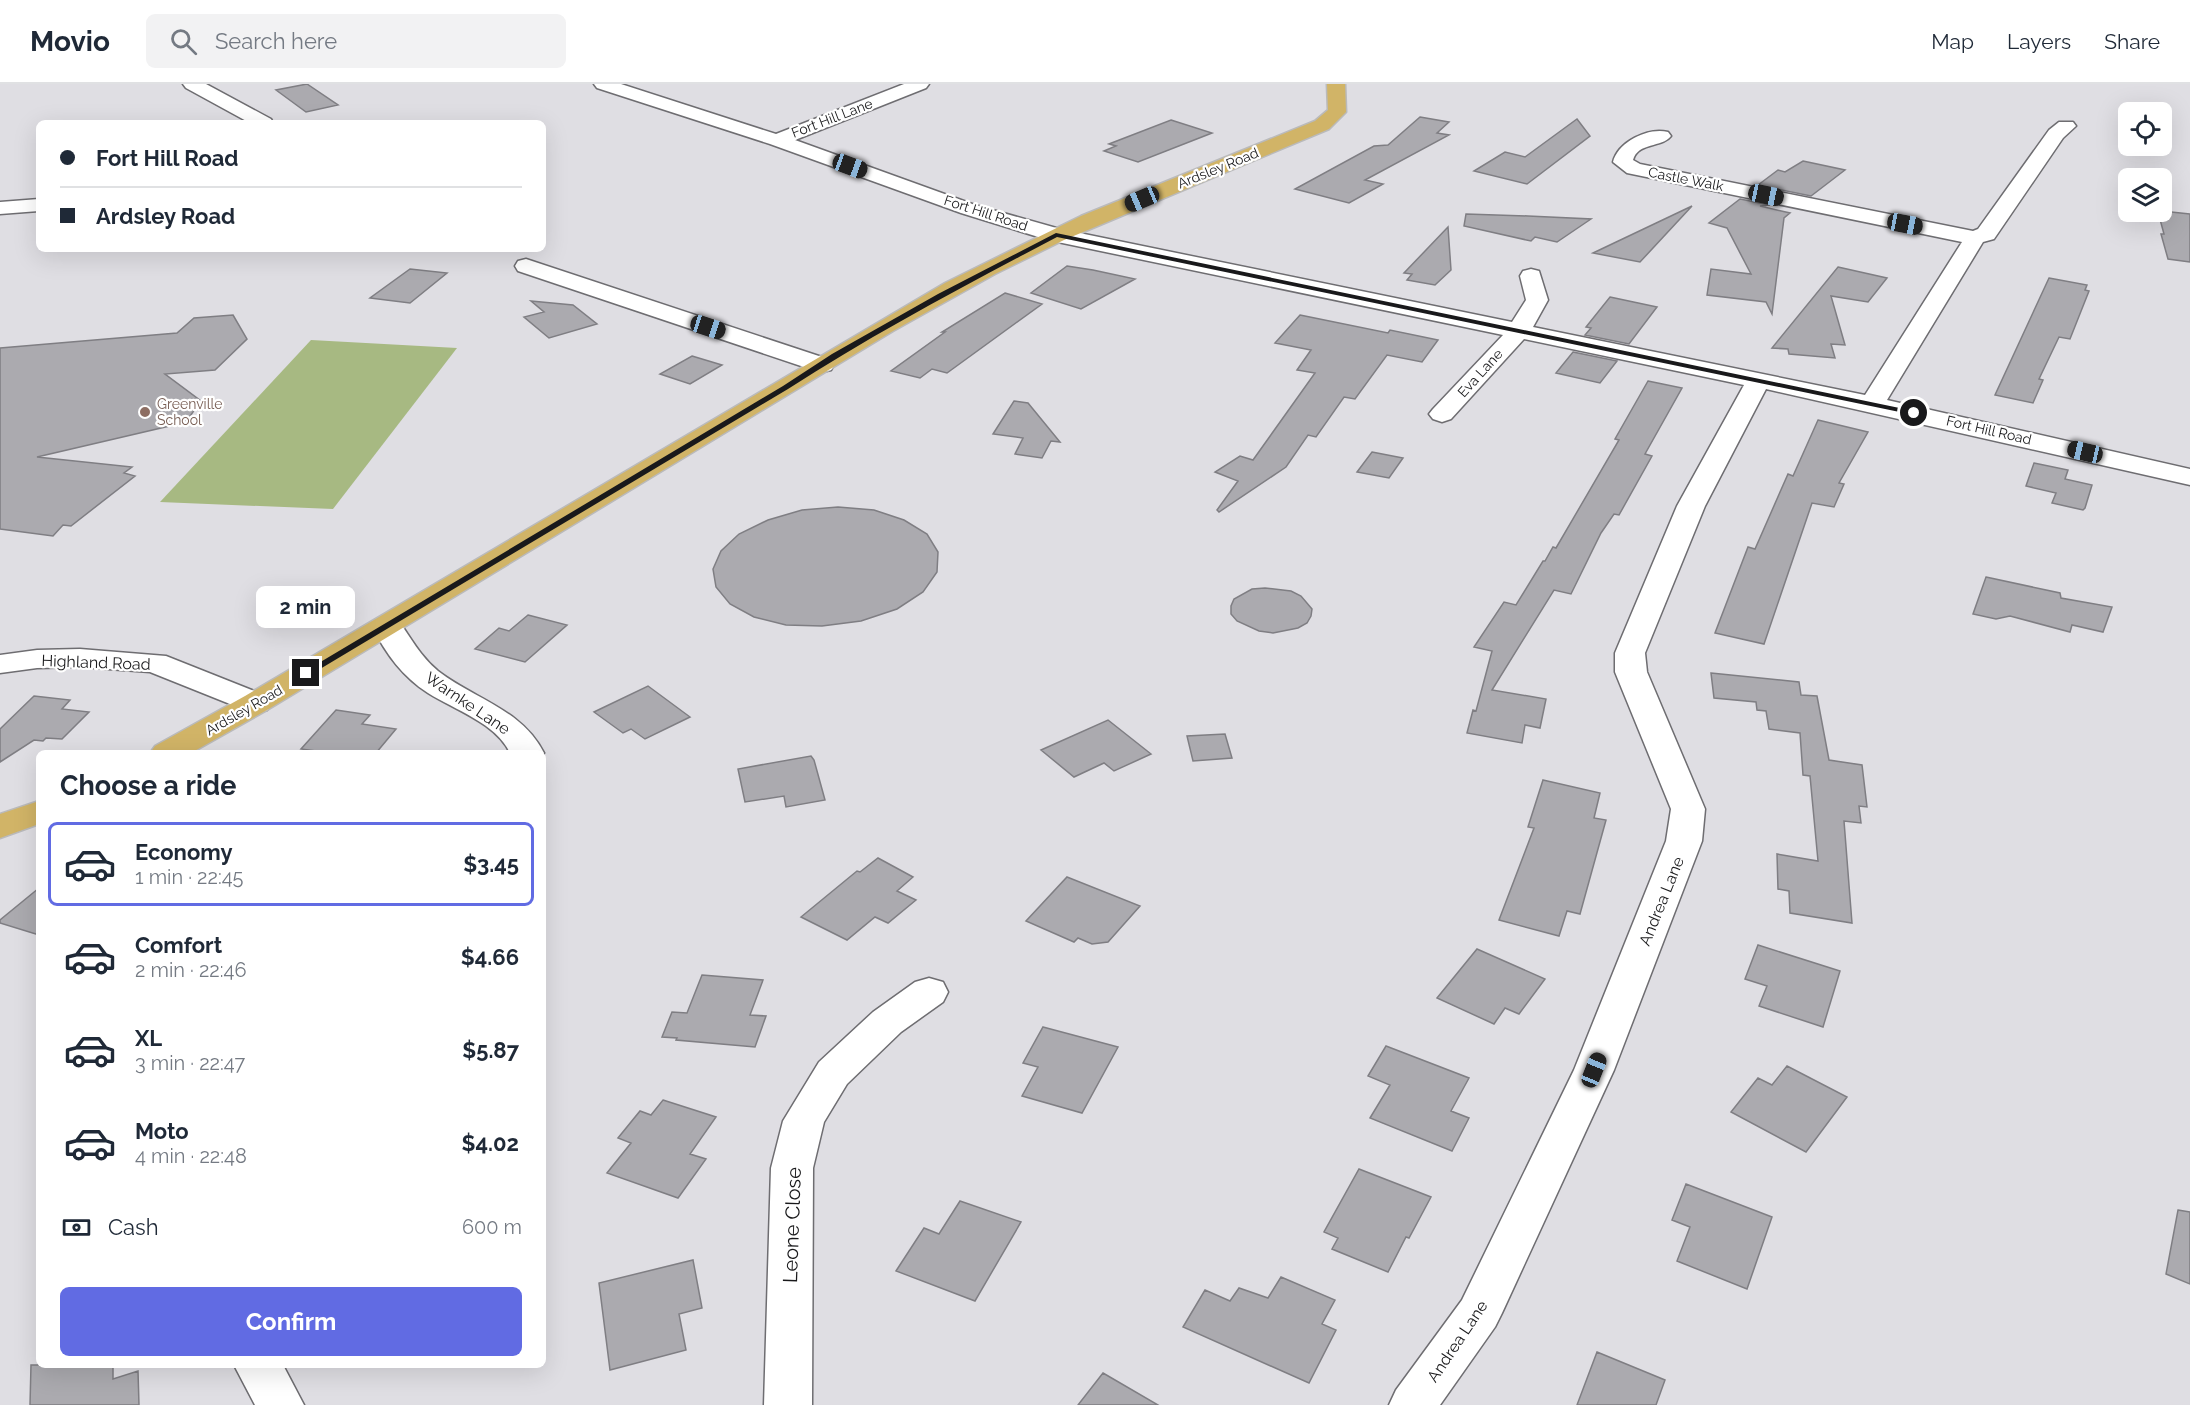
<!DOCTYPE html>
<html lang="en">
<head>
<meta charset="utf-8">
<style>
	:root { --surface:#fff; --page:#f2f2f3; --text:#1f2937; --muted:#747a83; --line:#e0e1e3; --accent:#616be3 }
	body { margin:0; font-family:Raleway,sans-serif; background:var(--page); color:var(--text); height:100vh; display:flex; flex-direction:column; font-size:22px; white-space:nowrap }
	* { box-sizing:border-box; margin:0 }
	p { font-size:20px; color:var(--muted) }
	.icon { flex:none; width:33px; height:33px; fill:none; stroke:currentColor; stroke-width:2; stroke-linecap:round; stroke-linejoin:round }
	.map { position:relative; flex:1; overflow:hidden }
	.panel { position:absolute; left:36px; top:666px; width:510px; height:618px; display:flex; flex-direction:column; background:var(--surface); border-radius:9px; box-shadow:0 6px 24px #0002 }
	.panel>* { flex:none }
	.top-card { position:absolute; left:36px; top:36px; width:510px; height:132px; border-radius:9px; box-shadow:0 6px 24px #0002; display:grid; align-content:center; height:132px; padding:0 24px; background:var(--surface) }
	.tools { position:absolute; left:2118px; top:18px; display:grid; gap:12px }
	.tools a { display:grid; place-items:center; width:54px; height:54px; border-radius:9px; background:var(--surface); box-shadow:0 6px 24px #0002; font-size:30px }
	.end { position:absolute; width:27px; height:27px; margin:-14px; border:8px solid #19191b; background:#fff; box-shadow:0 0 0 3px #fff }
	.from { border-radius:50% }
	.bubble { position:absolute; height:42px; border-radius:9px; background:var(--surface); box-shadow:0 6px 24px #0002; font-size:20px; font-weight:700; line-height:42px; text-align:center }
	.car { position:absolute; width:18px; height:36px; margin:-18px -9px; border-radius:8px; box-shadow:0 0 4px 2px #0007; background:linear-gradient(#222 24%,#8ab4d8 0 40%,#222 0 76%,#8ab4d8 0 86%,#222 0) }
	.top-card b { display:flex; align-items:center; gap:21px; height:57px; font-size:22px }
	.top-card b+b { border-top:2px solid var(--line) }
	.top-card i { width:15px; height:15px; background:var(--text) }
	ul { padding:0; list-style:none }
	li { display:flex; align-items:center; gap:18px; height:84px; margin:0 12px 9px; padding:0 12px; border:3px solid transparent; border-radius:9px }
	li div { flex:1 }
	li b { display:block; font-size:22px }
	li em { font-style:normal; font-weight:700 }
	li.on { border-color:var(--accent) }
	li>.icon { width:54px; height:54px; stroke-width:1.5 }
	h2 { padding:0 24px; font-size:27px; line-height:72px }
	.pay { display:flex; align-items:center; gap:15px; height:66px; padding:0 24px; font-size:22px }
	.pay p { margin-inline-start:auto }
	.primary-button { display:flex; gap:12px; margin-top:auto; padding:12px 24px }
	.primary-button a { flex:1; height:69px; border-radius:9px; background:var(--accent); color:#fff; font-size:24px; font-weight:700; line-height:69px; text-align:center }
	header { display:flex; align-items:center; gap:36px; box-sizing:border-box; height:84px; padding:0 30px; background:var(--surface); border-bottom:2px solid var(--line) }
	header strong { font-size:28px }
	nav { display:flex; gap:33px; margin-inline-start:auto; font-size:21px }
	.search { width:420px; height:54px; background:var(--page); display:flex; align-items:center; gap:15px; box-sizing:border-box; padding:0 21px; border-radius:9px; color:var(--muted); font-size:22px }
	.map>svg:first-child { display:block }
	.green { fill:#a7b982 }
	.building { fill:#abaaaf; stroke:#7f7e83; stroke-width:1.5 }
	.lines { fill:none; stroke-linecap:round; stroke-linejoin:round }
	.minor-casing { stroke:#6e6d71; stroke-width:3 }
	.major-casing { stroke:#bababb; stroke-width:3 }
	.minor { fill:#fff; fill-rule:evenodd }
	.major { fill:#d1b467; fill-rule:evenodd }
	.route { fill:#19191b }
	.education-dot { fill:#8d6e63; stroke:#fff; stroke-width:2 }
	.labels { text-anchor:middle; stroke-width:4.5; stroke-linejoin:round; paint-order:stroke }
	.far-street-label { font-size:14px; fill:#19191b; stroke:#fff }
	.far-education-label { font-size:14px; fill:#785e54; stroke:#fff; text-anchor:start }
	.street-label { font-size:16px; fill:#19191b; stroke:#fff }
	.near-street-label { font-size:20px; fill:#19191b; stroke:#fff }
</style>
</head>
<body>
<header>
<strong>Movio</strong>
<div class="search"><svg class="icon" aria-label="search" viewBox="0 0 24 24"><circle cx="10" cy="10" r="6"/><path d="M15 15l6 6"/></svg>Search here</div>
<nav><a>Map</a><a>Layers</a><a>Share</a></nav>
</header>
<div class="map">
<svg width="2190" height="1321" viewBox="0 0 2190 1321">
	<rect width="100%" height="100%" fill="#dfdee3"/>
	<path class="green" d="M311,256l146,8 -124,161 -173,-7z"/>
	<path class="building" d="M307,0l31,21 -32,7 -30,-22z
		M1420,33l29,5 -12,11 12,2 -84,45 18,4 -34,19 -54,-14 79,-43 14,-1z
		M1577,35l13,17 -63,48 -53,-13 31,-19 20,5z
		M1171,36l41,13 -74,29 -34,-11 12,-5 -7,-2z
		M1803,77l42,9 -34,26 -53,-11 20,-15 7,2z
		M1740,115l30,6 -10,1 30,7 -6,5 -12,96 -6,-12 -59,-7 4,-26 40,5 -24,-46 -18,-5z
		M1692,122l-52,56 -47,-9z
		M2162,127l28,3v48l-22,-3 -7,-25h3l-6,-22z
		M1466,130l62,2 63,3 -34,23 -22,-5 -4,4 -67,-15z
		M1448,143l3,43 -16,15 -28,-5 5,-6 -8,-1z
		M1067,182l26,4 42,9 -54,30 -50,-16z
		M1838,183l49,11 -19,24 -37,-6 14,49 -14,-1 4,14 -46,-4 -1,-5 -16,-1z
		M410,185l37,4 -37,30 -40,-5z
		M2049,194l38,7 -2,5 4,1 -19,48 -11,-2 -20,42 4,1 -10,23 -38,-8z
		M1005,209l37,11 -95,69 -15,-4 -12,9 -29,-7 54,-39h-3z
		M1610,213l47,10 -28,37 -44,-9 6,-7 -5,-1z
		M531,217l42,4 24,19 -48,14 -25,-21 20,-5z
		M233,231l14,24 -32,31 -50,4 36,27 -13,18 -14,6 -137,32 95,10 -8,6 11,3 -64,50 -8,-1 -10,11 -53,-7v-181l177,-15 17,-15z
		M1300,231l88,18 2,-3 48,10 -16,22 -35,-7 -32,44 -11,-2 -28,40 -8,-2 -22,32 -67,45 -2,-2 21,-29 -23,-9 25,-16 13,4 62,-87 -18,-3 14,-20 -36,-7z
		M1573,268l44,9 -17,22 -44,-10z
		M692,272l30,9 -32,19 -30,-10z
		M1648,297l34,7 -37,66 7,2 -33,59 -5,-1 -13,19 -30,61 -17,-4 -62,100 54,9 -6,29 -15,-3 -3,18 -55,-10 6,-23 3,1 16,-60 -18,-4 30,-45 12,3 27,-44h2l8,-14 3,1 63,-108 -4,-1z
		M1014,317l14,2 32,39 -9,-1 -9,17 -27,-4 8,-16 -30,-4z
		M1818,336l50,12 -29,51 5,1 -10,23 -22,-4 -48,141 -49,-11 33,-86 7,2 33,-75 5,2z
		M1372,368l31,6 -14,20 -32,-6z
		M2034,379l34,7 -3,9 27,6 -7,23 -2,2 -31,-7 4,-10 -30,-7z
		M838,423l36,3 30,10 23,14 11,18 -1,20 -14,20 -26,17 -36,12 -39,5 -36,-1 -32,-8 -24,-13 -14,-17 -3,-18 8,-18 18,-17 29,-14 34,-10z
		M1986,493l74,16 1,5 51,9 -9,25 -31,-7 -2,7 -60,-16 -14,3 -23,-5z
		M1265,504l26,3 10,5 11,13 -1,7 -4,7 -9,5 -25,5 -14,-2 -22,-10 -6,-7v-8l3,-7 18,-10z
		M528,531l39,10 -42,37 -50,-13 24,-21 10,3z
		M1711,589l88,9 2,13 16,1 12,64 33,5 5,42 -8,-1 2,17 -17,-2 8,102 -62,-10 -1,-22 -11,-2 -1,-35 41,7 -8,-85 -7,-1 -3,-42 -31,-4 -3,-18 -9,-1 -1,-8 -42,-4z
		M648,602l42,31 -45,22 -14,-10 -8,4 -29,-21z
		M34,612l36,4 -8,9 27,3 -27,27 -16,-1 -3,3 -9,-1 -34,22v-33z
		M336,626l34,5 -8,9 34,5 -20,24h-45l-30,-4z
		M1108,636l43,34 -37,17 -10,-8 -30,14 -33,-27z
		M1225,650l7,24 -39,3 -6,-25z
		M811,672l3,4 11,40 -39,7 -2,-11 -39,6 -7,-33z
		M1543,696l57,13 -6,25 12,2 -26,94 -13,-3 -8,25 -60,-16 35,-92 -6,-1z
		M878,774l35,19 -16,14 19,9 -28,23 -13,-6 -28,23 -46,-23 56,-46 3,1z
		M1067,793l73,29 -32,36 -16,2 -14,-6 -4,4 -48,-21z
		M39,804v47l-39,-12v-3z
		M1758,861l82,26 -17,56 -64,-21 8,-20 -22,-7z
		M1477,865l68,30 -26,35 -14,-6 -11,16 -57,-26z
		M702,891l61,5 -13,35 16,1 -11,31 -79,-7 1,-2 -15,-1 10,-25 15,1z
		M1043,943l75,20 -36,66 -60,-17 16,-29 -15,-4z
		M1386,962l83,32 -18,33 18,7 -17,33 -82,-33 20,-33 -22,-9z
		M1787,982l60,31 -41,55 -75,-40 27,-34 14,7z
		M663,1016l53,17 -26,37 16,5 -28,39 -71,-25 24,-30 -13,-5 22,-27 11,4z
		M1359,1085l72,28 -22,41 -3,-1 -18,35 -56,-23 6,-11 -14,-6z
		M1686,1100l86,33 -25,72 -70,-28 13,-34 -18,-7z
		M960,1117l61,21 -46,79 -79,-30 28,-43 15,6z
		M2178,1126l12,2v72l-24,-10z
		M693,1176l9,48 -23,6 7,36 -76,20 -11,-87z
		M1281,1193l54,23 -13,24 14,6 -27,53 -126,-56 22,-37 25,11 9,-13 29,10z
		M1597,1268l68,28 -9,25h-79z
		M31,1281h82v14l25,-8 1,34h-109z
		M1103,1289l55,32h-80z"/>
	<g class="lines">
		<g class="minor-casing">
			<path id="minor" d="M183,0h23l65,35 2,4h-23l-64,-35z
				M594,0h27l155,50 128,-50h25l-3,4 -131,52 180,65 85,24 452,93 14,-22 -6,-24 3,-5 8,-2 8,2 9,29 -15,27 332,68 97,-153 -335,-69 -14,-11c5,-20 35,-35 55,-30l3,4c-9,12 -33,6 -38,24l7,4 333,67 5,-2 71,-99 10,-8h14l3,4 -13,12 -69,101 -11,3 -96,158 303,69v16l-424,-96 -61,117 -60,147 2,19 58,137 -3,32 -88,229 -112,243 -7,14 -55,78h-51l7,-15 66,-90 112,-230 92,-229 5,-32 -56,-137v-19l62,-147 67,-121 -220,-46 -73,80 -9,3 -9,-3 -4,-5 4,-5 70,-74 -455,-95 -87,-27 -191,-69 -173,-56z
				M39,115v12l-39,3v-12z
				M526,175l305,101 3,5 -3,5 -9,2 -9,-2 -295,-99 -3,-5 3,-5z
				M387,533l11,3c13,18 22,36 40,51 36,28 84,38 106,82l-1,1 -33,-1c-14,-30 -55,-43 -82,-60 -25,-16 -43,-40 -56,-67l4,-6z
				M80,565l86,7 101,40 5,7 -5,7 -11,3 -11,-3 -95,-38 -70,-5 -43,1 -37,5v-18l37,-5z
				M929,894l14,4 5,10 -5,10 -42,30 -54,52 -23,38 -11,46 -1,237h-48l7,-237 12,-47 36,-59 54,-50 42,-30z
				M234,1281h49l21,40h-49z"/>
		</g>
		<g class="major-casing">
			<path id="major" d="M1327,0h18l1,28 -17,17 -265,111 -69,34 -102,57 -626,379 -76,43h-41l5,-7 90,-50 700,-413 136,-67 234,-95 13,-11z
				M39,717v23l-39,14v-24z"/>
		</g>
		<use href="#minor" class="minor"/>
		<use href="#major" class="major"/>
	</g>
	<path class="route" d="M1056,149l858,178 4,2 -4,2 -857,-178c-91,48 -182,96 -269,152l-478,286 -8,-2 481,-287 49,-32 106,-60z"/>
	<circle class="education-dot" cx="145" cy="328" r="6"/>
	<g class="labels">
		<g class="far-street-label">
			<text transform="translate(832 34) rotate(-21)" y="5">Fort Hill Lane</text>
			<text transform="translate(1218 84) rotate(-22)" y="5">Ardsley Road</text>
			<text transform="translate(1686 95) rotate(11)" y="5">Castle Walk</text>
			<text transform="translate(986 129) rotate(18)" y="5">Fort Hill Road</text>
			<text transform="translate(1480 289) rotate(-48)" y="5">Eva Lane</text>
			<text transform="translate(1989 346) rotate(13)" y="5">Fort Hill Road</text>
			<text transform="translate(244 626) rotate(-30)" y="5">Ardsley Road</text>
		</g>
		<g class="far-education-label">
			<text x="157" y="325">Greenville<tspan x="157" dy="16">School</tspan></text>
		</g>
		<g class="street-label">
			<text transform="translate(96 578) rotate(2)" y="6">Highland Road</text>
			<text transform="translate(468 619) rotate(34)" y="6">Warnke Lane</text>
			<text transform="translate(1661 817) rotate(-68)" y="6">Andrea Lane</text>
			<text transform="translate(1457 1257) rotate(-56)" y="6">Andrea Lane</text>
		</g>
		<g class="near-street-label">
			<text transform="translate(792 1141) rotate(-88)" y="7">Leone Close</text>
		</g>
	</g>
</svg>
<div class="tools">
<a><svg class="icon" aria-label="locate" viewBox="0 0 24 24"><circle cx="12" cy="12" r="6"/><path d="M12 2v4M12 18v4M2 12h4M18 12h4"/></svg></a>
<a><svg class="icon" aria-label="layers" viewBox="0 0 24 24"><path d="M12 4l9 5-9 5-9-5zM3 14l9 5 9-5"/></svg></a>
</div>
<i class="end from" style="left:1914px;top:329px"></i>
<i class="end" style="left:306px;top:589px"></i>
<div class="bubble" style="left:256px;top:502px;width:99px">2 min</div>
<i class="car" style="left:850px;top:82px;rotate:110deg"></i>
<i class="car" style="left:1766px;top:111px;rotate:102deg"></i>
<i class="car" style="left:1142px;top:115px;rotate:247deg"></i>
<i class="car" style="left:1905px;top:140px;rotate:101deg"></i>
<i class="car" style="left:708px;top:243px;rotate:108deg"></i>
<i class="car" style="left:2085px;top:368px;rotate:283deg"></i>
<i class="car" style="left:1594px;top:986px;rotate:22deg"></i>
<div class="top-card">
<b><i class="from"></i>Fort Hill Road</b>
<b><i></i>Ardsley Road</b>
</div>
<section class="panel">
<h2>Choose a ride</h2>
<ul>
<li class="on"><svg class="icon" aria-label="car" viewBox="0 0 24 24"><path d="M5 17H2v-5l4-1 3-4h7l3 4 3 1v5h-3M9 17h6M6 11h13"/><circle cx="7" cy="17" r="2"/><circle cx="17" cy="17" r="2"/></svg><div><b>Economy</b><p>1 min · 22:45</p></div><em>$3.45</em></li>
<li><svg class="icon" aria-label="car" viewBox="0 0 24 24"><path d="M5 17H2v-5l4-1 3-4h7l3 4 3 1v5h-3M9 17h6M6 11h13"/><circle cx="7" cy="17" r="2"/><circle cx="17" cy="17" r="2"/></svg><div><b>Comfort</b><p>2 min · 22:46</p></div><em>$4.66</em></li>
<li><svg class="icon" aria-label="car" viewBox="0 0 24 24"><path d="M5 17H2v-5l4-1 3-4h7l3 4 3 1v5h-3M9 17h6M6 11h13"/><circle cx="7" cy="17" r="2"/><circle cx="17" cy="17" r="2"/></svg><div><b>XL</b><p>3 min · 22:47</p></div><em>$5.87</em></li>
<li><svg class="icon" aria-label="car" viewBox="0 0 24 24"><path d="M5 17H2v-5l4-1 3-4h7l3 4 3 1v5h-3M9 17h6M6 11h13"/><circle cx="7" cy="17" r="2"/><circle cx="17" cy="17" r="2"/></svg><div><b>Moto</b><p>4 min · 22:48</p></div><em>$4.02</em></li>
</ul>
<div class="pay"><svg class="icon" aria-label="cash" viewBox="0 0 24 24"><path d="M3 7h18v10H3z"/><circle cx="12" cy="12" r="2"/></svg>Cash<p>600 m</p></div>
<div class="primary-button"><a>Confirm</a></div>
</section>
</div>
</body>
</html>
